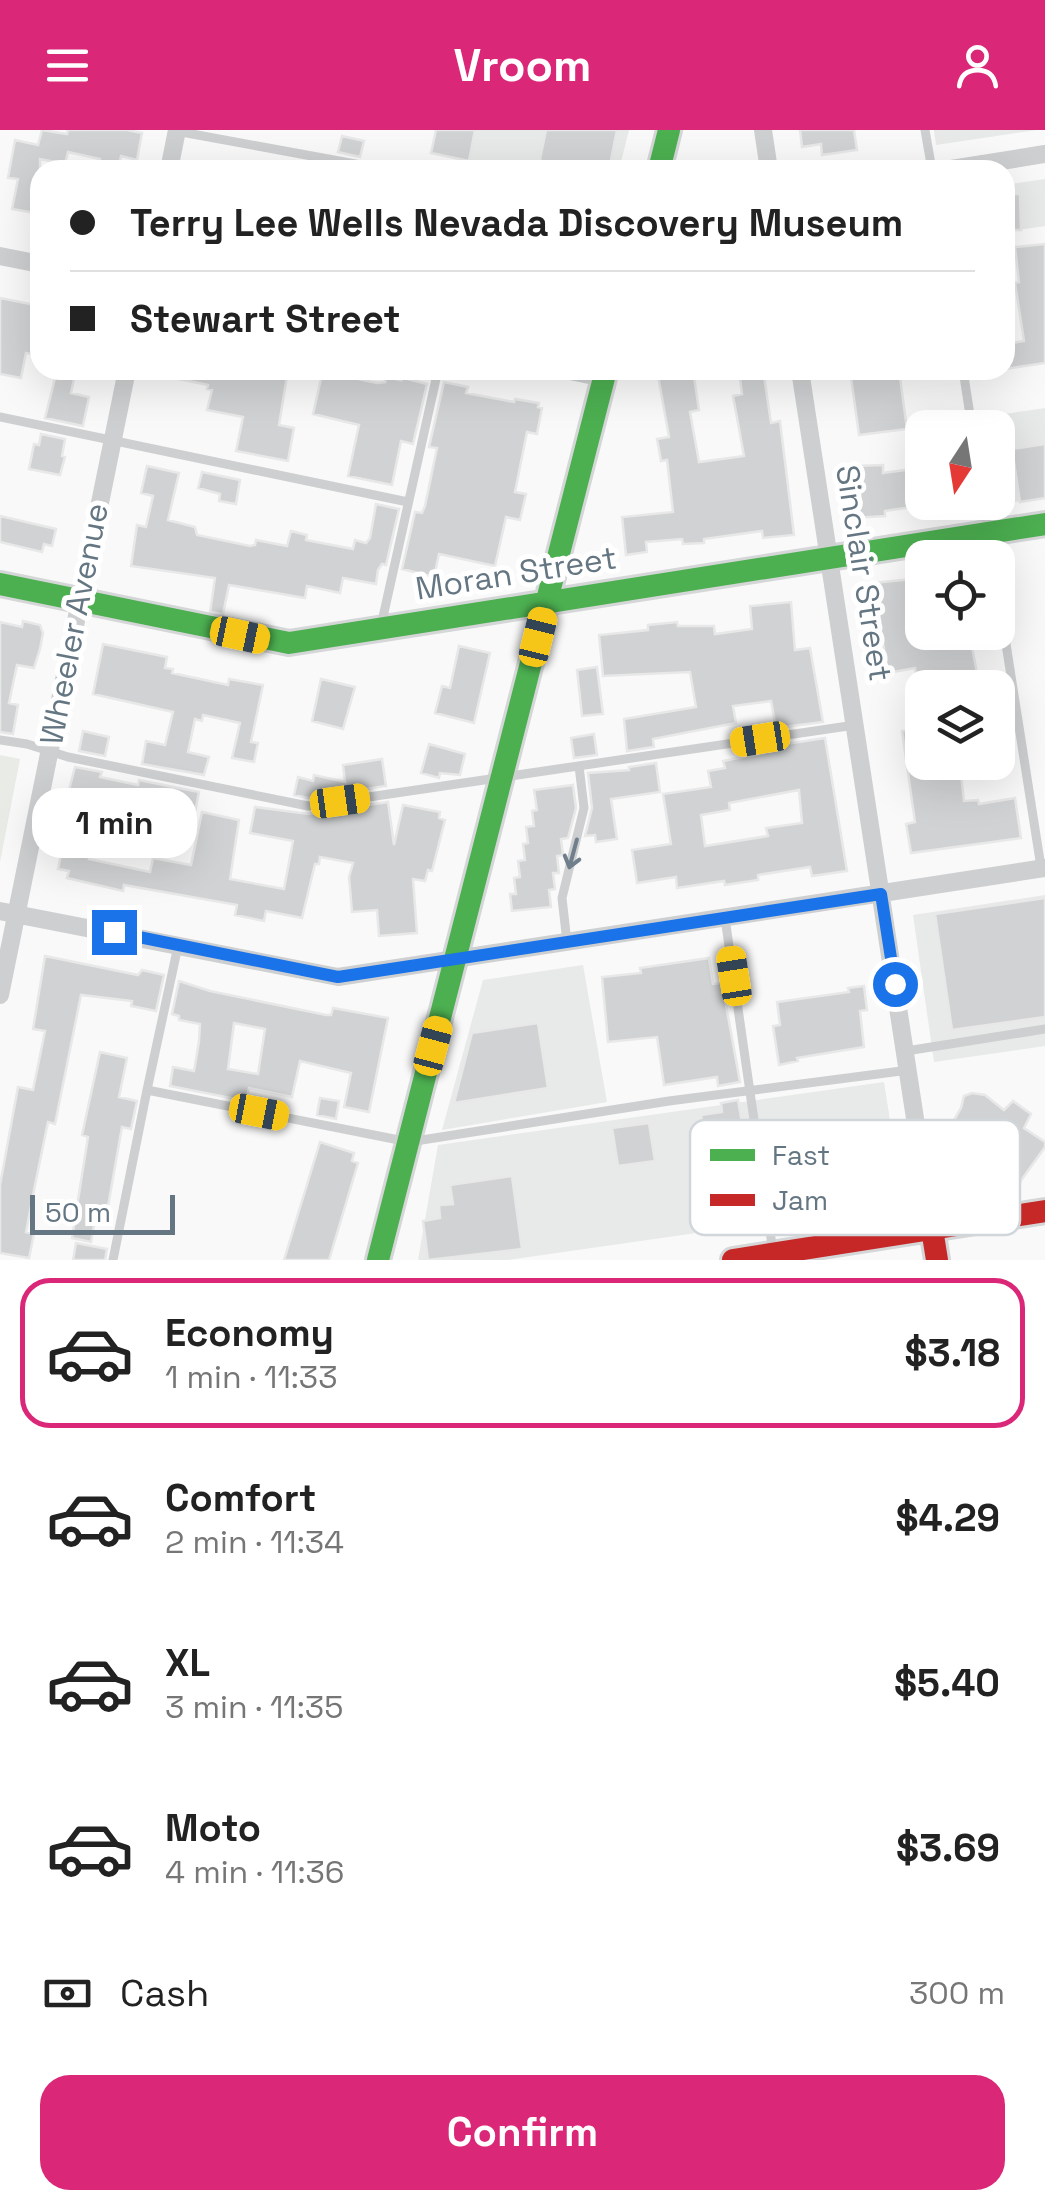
<!DOCTYPE html>
<html lang="en">
<head>
<meta charset="utf-8">
<style>
	:root { --surface:#fff; --page:#f6f6f6; --text:#222; --muted:#767676; --line:#e0e0e0; --accent:#db2777 }
	body { margin:0; font-family:"Space Grotesk",sans-serif; background:var(--page); color:var(--text); height:100vh; display:flex; flex-direction:column; font-size:38px; white-space:nowrap }
	* { box-sizing:border-box; margin:0 }
	p { font-size:32px; color:var(--muted) }
	.icon { flex:none; width:55px; height:55px; fill:none; stroke:currentColor; stroke-width:2; stroke-linecap:round; stroke-linejoin:round }
	.map { position:relative; height:1130px; overflow:hidden }
	.side { display:flex; flex-direction:column; background:var(--surface); flex:1 }
	.side>* { flex:none }
	.top-card { position:absolute; left:30px; top:30px; width:985px; height:220px; border-radius:30px; box-shadow:0 10px 40px #0002; display:grid; align-content:center; height:220px; padding:0 40px; background:var(--surface) }
	.needle { width:65px; rotate:192deg }
	.tools { position:absolute; left:905px; top:280px; display:grid; gap:20px }
	.tools a { display:grid; place-items:center; width:110px; height:110px; border-radius:20px; background:var(--surface); box-shadow:0 10px 40px #0002; font-size:50px }
	.scale { position:absolute; left:30px; bottom:25px; width:145px; box-sizing:border-box; padding-left:10px; border:5px solid #657683; border-top:0; font-size:28px; line-height:35px; white-space:nowrap; color:#657683; -webkit-text-stroke:8px #fff; paint-order:stroke }
	.end { position:absolute; width:45px; height:45px; margin:-22px; border:12px solid #1a73e8; background:#fff; box-shadow:0 0 0 5px #fff }
	.from { border-radius:50% }
	.bubble { position:absolute; height:70px; border-radius:30px; background:var(--surface); box-shadow:0 10px 40px #0002; font-size:32px; font-weight:700; line-height:70px; text-align:center }
	.car { position:absolute; width:30px; height:60px; margin:-30px -15px; border-radius:12px; box-shadow:0 0 8px 2px #0007; background:linear-gradient(#f5c518 24%,#345 0 40%,#f5c518 0 76%,#345 0 86%,#f5c518 0) }
	.top-card b { display:flex; align-items:center; gap:35px; height:95px; font-size:38px }
	.top-card b+b { border-top:2px solid var(--line) }
	.top-card i { width:25px; height:25px; background:var(--text) }
	ul { padding:18px 0 0; list-style:none }
	li { display:flex; align-items:center; gap:30px; height:150px; margin:0 20px 15px; padding:0 20px; border:5px solid transparent; border-radius:30px }
	li div { flex:1 }
	li b { display:block; font-size:38px }
	li em { font-style:normal; font-weight:700 }
	li.active { border-color:var(--accent) }
	li>.icon { width:90px; height:90px; stroke-width:1.5 }
	.pay { display:flex; align-items:center; gap:25px; height:110px; padding:0 40px; font-size:38px }
	.pay p { margin-inline-start:auto }
	.action { display:flex; gap:20px; margin-top:auto; padding:20px 40px }
	.action a { flex:1; height:115px; border-radius:30px; background:var(--accent); color:#fff; font-size:40px; font-weight:700; line-height:115px; text-align:center }
	header { display:flex; justify-content:space-between; align-items:center; height:130px; padding:0 40px; background:var(--accent); color:#fff; font-size:45px; font-weight:700 }
	.map>svg:first-child { display:block }
	.built { fill:#e8e9e9 }
	.green { fill:#e8ebe6 }
	.building { fill:#d0d2d3; stroke:#e8e8e8; stroke-width:2.5; fill-rule:evenodd }
	.lines { fill:none; stroke-linecap:round; stroke-linejoin:round }
	.fast-casing { stroke:#d5d6d7; stroke-width:28 }
	.jam-casing { stroke:#d5d6d7; stroke-width:28 }
	.lane { stroke:#cecfd0; stroke-width:9 }
	.street { stroke:#cecfd0; stroke-width:18 }
	.fast { stroke:#4caf50; stroke-width:22 }
	.jam { stroke:#c62828; stroke-width:22 }
	.oneway { stroke:#707f8b }
	.route { stroke:#1a73e8; stroke-width:12 }
	.labels { text-anchor:middle; stroke-width:10; stroke-linejoin:round; paint-order:stroke }
	.street-label { font-size:32px; fill:#657683; stroke:#fff }
	.key { fill:#fff; stroke:#d1d6da; stroke-width:2.5 }
	.key-label { font-size:28px; fill:#657683 }
</style>
</head>
<body>
<header><svg class="icon" aria-label="menu" viewBox="0 0 24 24"><path d="M4 6h16M4 12h16M4 18h16"/></svg>Vroom<svg class="icon" aria-label="person" viewBox="0 0 24 24"><circle cx="12" cy="8" r="4"/><path d="M4 21q1-7 8-7t8 7"/></svg></header>
<div class="map">
<svg width="1045" height="1130" viewBox="0 0 1045 1130">
	<rect width="100%" height="100%" fill="#f9f9f9"/>
	<path class="built" d="M476,0h153l-10,40h-152z
		M934,0h103l-101,15z
		M1045,49v47l-40,6v-47z
		M1045,278v89l-54,9v-3l7,-1v-74l-19,-1 -1,-9z
		M1045,765v151l-111,16 -21,-147z
		M583,835l24,137 -165,28 41,-150z
		M884,952l17,108 -10,15 -383,55h-90l20,-115z"/>
	<path class="green" d="M0,625l20,4 -20,103z"/>
	<path class="building" d="M42,0l25,4 1,-4h59l15,3 -5,27 -16,-4 -3,14h-20l2,-11 -32,-7 -3,12 -25,-5v55l-28,-5 6,-30 -10,-1 7,-38 23,5z
		M436,0h39l-6,31 -38,-8z
		M546,0h71l-8,40h-48l-19,-7 -2,-4z
		M800,0h54l3,20 -35,5 -1,-11 -19,3z
		M342,6l22,5 -4,16 -22,-5z
		M1005,64h15l1,36h-16z
		M1045,114v119l-40,6v-25l19,-3 -9,-58 4,-1 -4,-35z
		M0,168l40,8v50l-14,-3 -5,25 -21,-4z
		M57,240h19l-5,23 18,4 -6,29 -38,-8z
		M170,240h118l-9,55 15,3 -6,33 -52,-10 7,-34 -36,-7 5,-20 -5,-1 1,-4 -39,-8z
		M323,240h20l1,6 33,7 8,-1 1,-5 15,3 -1,-3 27,7 -14,60 -12,-3 -9,44 -44,-9 11,-51 -46,-11z
		M657,240h36l6,40 -9,2 9,50 45,-6 -11,-60 9,-2 -2,-15 24,-3 7,47 9,-2 14,114 -31,3 -1,-7 -58,8v4l-21,1 -1,-5 -36,3 1,10 -21,3 -4,-38 51,-5 -6,-52 -6,1 -4,-22 12,-2z
		M850,240h49l8,59 -48,6z
		M444,252l24,5 -2,6 48,9 1,-3 24,4 -1,4 4,1 -5,26 -10,-2 -12,60 11,2 -6,26 -14,-3 -11,49 -56,-12 -5,23 -32,-8 13,-57 7,1 3,-7 12,-58 -8,-1z
		M41,304l24,5 -3,17 3,1 -5,18 -31,-6 5,-25 5,1z
		M1045,314v54l-25,4 -8,-53z
		M883,335v8l36,-5 6,37 -40,6v5l-31,2 -2,-52z
		M147,336l32,7 -11,47 27,7 2,8 53,11 5,-1 1,-5 31,6 4,-15 16,4 -1,5 47,9 2,-9 11,3 4,-5 6,-34 23,5 -13,56 -4,-1 -4,6 -2,14 -33,-6 -3,15 -33,-7 -2,12 -76,-13 -6,29 -13,-2 5,-34 -84,-12 6,-41 9,2 7,-31 -12,-3z
		M202,342l38,8 -4,24 -17,-3 1,-7 -22,-6z
		M0,386l56,13 -4,17 -8,-2 -2,8 -42,-10z
		M922,448v56l47,-2 11,56h-62l-3,-20 -27,5 -15,-90z
		M791,472l4,48 15,-2 13,74 -47,6 -5,-27 -38,5 3,17 -83,16 1,8 -27,4 -3,-32 72,-12 -6,-35 -87,4 -4,-41 49,-5v-5l29,-3 1,4h36l1,8 37,-5 -2,-23z
		M23,491l17,4 3,8 -3,16 -6,19 -17,-3 -8,38 9,2 -5,29 -13,-2v-110l22,5z
		M103,514l64,13 -2,11 8,1 -1,4 56,12 1,-6 34,6 -12,57 7,1 -4,19 -22,-4 8,-35 -37,-8 -1,6 -7,-2 -7,33 21,5 -5,18 -62,-11 4,-23 19,4 8,-33 -80,-18z
		M459,516l31,7 -16,70 -39,-10 7,-27 8,2z
		M597,537l6,47 -21,2 -5,-46z
		M321,549l34,8 -12,42 -31,-8z
		M922,598v42l38,-5 4,36 14,-1 1,4 36,-6 6,40 -110,15 -5,-29 9,-2 -13,-91z
		M83,601l26,6 -4,19 -26,-5z
		M594,604l3,21 -23,3 -3,-20z
		M825,608l22,133 -35,5 -2,-9 -52,8v5l-33,5 -1,-4 -47,7 -1,-11 -39,6 -5,-33 39,-6 -8,-50 48,-7 -3,-16 17,-3 -2,-7 56,-11v-5zM799,660l3,33 -36,5 2,8 -63,10 -4,-31 29,-5 -1,-7z
		M429,614l36,10 -5,21 -20,-2 -1,5 -18,-5z
		M382,629l4,27 -78,12 -14,-3 4,-18 15,4 1,-6 31,7 -2,-17z
		M656,633l4,29 -49,7 6,40 -21,3 -1,-7 -10,1 7,-28 -4,-35 41,-3v-3z
		M75,637l27,5 -2,5 38,8 1,-5 60,12 -6,31 -74,-13 -2,8 -19,-4 -9,45 61,13 3,-14 38,7 11,-53 37,8 -9,59 54,10 9,-48 -43,-8 5,-26 54,7 79,-12 6,43 9,-40 37,7 -1,6 6,2 -13,51 -4,-1 -3,11 -12,-2 4,54 -38,3 -2,-26 -25,2 -3,-35 4,-14 -33,-6 -1,7h-4l-13,54 -36,-7 -2,10 -29,-6 2,-10 -113,-20 -1,6 -56,-13 2,-7 -11,-2 14,-68 1,-10 -4,-1z
		M573,655l3,23 -8,30 -7,1 2,16 -6,1 2,17h-6l2,16 -6,1 2,17 -39,4 -2,-17h6l-2,-16 6,-1 -2,-16 7,-1 -2,-16 5,-1 -2,-16 8,-1 -2,-15 5,-1 -3,-20z
		M1045,768v119l-93,13 -17,-116z
		M45,826l93,19 4,-5 22,5 -8,36 -25,-5 1,-5 -51,-6 -26,129 -7,-2 -13,63 -9,47 8,2 -5,24 -29,-5v-68l18,-98 15,3 12,-59 -12,-2z
		M709,828l4,26 9,-1 18,99 -22,4 -1,-9 -53,8 -7,-48 -49,5 -6,-65 39,-4 -1,-5z
		M179,851l31,10 116,24h5l2,-7 55,10 -19,94 -25,-5 7,-34 -51,-12 -8,36 -43,-9 -3,13 -76,-15 3,-19 21,4 5,-30 1,-17 -21,-4v-4l-7,-2zM234,893l31,6 -7,45 -30,-5z
		M864,856l3,24 -7,1 4,36 -67,11 1,3 -19,4 -6,-39 7,-1 -3,-23 72,-10 -1,-4z
		M538,893l10,65 -94,15 18,-70z
		M100,922l27,6 -8,39 18,4 -6,28 -9,-2 -15,85 -10,-3 -6,33 -19,-4 16,-101 -6,-2z
		M972,963l13,2 19,15 9,-9 18,13 -7,14 21,14v5l-25,35 -23,-18 -9,12 -16,-13 3,-15 -18,-15 4,-7 -7,-6 7,-12 3,-12z
		M320,968l19,3 -3,18 -19,-4z
		M738,970l19,107 -42,7 -14,-99 21,-3 -1,-9z
		M649,993l6,38 -37,5 -6,-38z
		M320,1012l34,11 -2,8 6,2 -29,97h-45z
		M512,1046l10,73 -94,11 -5,-39 17,-3 -1,-13 14,-1 -3,-19z
		M76,1113l31,6 -2,11h-32z"/>
	<g class="lines">
		<g class="fast-casing">
			<path id="fast" d="M659,40l10,-40
				M0,454l289,59 756,-119
				M378,1130l228,-890"/>
		</g>
		<g class="jam-casing">
			<path id="jam" d="M932,1099l5,31
				M733,1130l312,-49"/>
		</g>
		<path class="lane" d="M925,0l7,40
			M176,1l212,39
			M963,240l9,58
			M0,287l408,85
			M983,372l9,56
			M998,463l43,274
			M381,496l57,-256
			M0,610l27,4 41,13 240,49 547,-81
			M725,788l48,334
			M567,812l-5,-44 22,-90 -5,-42
			M906,921l139,-22
			M147,960l31,-144
			M113,1130l34,-170 262,52 260,-41 240,-31"/>
		<path class="street" d="M763,0l6,40
			M169,40l8,-40
			M945,40l100,-16
			M0,126l40,8
			M565,240l39,8
			M800,240l132,859
			M0,781l338,66 707,-109
			M0,865l127,-625"/>
		<use href="#fast" class="fast"/>
		<use href="#jam" class="jam"/>
	</g>
	<defs><path id="oneway-shaft" d="M-6 0H5M1.5-3L5.5 0L1.5 3" fill="none" stroke-width="1.6" stroke-linecap="round" stroke-linejoin="round" transform="scale(2.5)"/></defs>
	<use class="oneway" href="#oneway-shaft" transform="translate(573 724) rotate(105)"/>
	<g class="lines">
		<path class="route" d="M114,802l224,45 543,-83 14,90"/>
	</g>
	<g class="labels">
		<g class="street-label">
			<text transform="translate(516 443) rotate(-9)" y="11">Moran Street</text>
			<text transform="translate(864 443) rotate(81)" y="11">Sinclair Street</text>
			<text transform="translate(74 494) rotate(-79)" y="11">Wheeler Avenue</text>
		</g>
	</g>
	<rect x="690" y="990" width="330" height="115" rx="15" class="key"/>
	<rect x="710" y="1019" width="45" height="12" fill="#4caf50"/>
	<rect x="710" y="1064" width="45" height="12" fill="#c62828"/>
	<g class="key-label">
		<text x="772" y="1035">Fast</text>
		<text x="772" y="1080">Jam</text>
	</g>
</svg>
<div class="tools">
<a><svg class="needle" viewBox="-14 -14 28 28"><path d="M0-13l5 13h-10z" fill="#e53935"/><path d="M0 13l5-13h-10z" fill="#767676"/></svg></a>
<a><svg class="icon" aria-label="locate" viewBox="0 0 24 24"><circle cx="12" cy="12" r="6"/><path d="M12 2v4M12 18v4M2 12h4M18 12h4"/></svg></a>
<a><svg class="icon" aria-label="layers" viewBox="0 0 24 24"><path d="M12 4l9 5-9 5-9-5zM3 14l9 5 9-5"/></svg></a>
</div>
<div class="scale">50 m</div>
<i class="end from" style="left:895px;top:854px"></i>
<i class="end" style="left:114px;top:802px"></i>
<div class="bubble" style="left:32px;top:658px;width:165px">1 min</div>
<i class="car" style="left:240px;top:505px;rotate:102deg"></i>
<i class="car" style="left:538px;top:507px;rotate:14deg"></i>
<i class="car" style="left:760px;top:609px;rotate:261deg"></i>
<i class="car" style="left:340px;top:671px;rotate:82deg"></i>
<i class="car" style="left:734px;top:846px;rotate:351deg"></i>
<i class="car" style="left:433px;top:916px;rotate:15deg"></i>
<i class="car" style="left:259px;top:982px;rotate:101deg"></i>
<div class="top-card">
<b><i class="from"></i>Terry Lee Wells Nevada Discovery Museum</b>
<b><i></i>Stewart Street</b>
</div>
</div>
<section class="side">
<ul>
<li class="active"><svg class="icon" aria-label="car" viewBox="0 0 24 24"><path d="M5 17H2v-5l4-1 3-4h7l3 4 3 1v5h-3M9 17h6M6 11h13"/><circle cx="7" cy="17" r="2"/><circle cx="17" cy="17" r="2"/></svg><div><b>Economy</b><p>1 min · 11:33</p></div><em>$3.18</em></li>
<li><svg class="icon" aria-label="car" viewBox="0 0 24 24"><path d="M5 17H2v-5l4-1 3-4h7l3 4 3 1v5h-3M9 17h6M6 11h13"/><circle cx="7" cy="17" r="2"/><circle cx="17" cy="17" r="2"/></svg><div><b>Comfort</b><p>2 min · 11:34</p></div><em>$4.29</em></li>
<li><svg class="icon" aria-label="car" viewBox="0 0 24 24"><path d="M5 17H2v-5l4-1 3-4h7l3 4 3 1v5h-3M9 17h6M6 11h13"/><circle cx="7" cy="17" r="2"/><circle cx="17" cy="17" r="2"/></svg><div><b>XL</b><p>3 min · 11:35</p></div><em>$5.40</em></li>
<li><svg class="icon" aria-label="car" viewBox="0 0 24 24"><path d="M5 17H2v-5l4-1 3-4h7l3 4 3 1v5h-3M9 17h6M6 11h13"/><circle cx="7" cy="17" r="2"/><circle cx="17" cy="17" r="2"/></svg><div><b>Moto</b><p>4 min · 11:36</p></div><em>$3.69</em></li>
</ul>
<div class="pay"><svg class="icon" aria-label="cash" viewBox="0 0 24 24"><path d="M3 7h18v10H3z"/><circle cx="12" cy="12" r="2"/></svg>Cash<p>300 m</p></div>
<div class="action"><a>Confirm</a></div>
</section>
</body>
</html>
